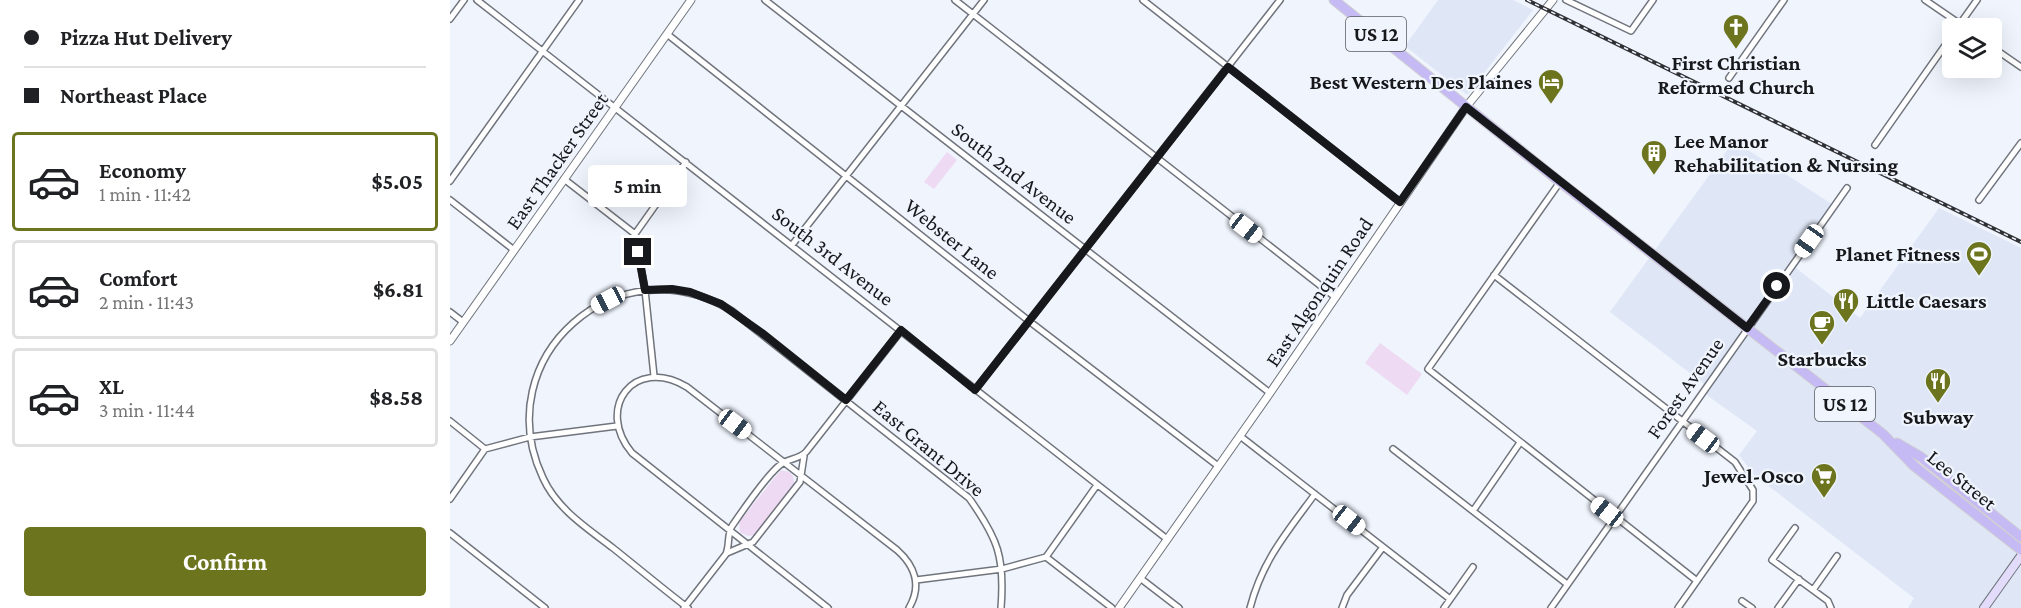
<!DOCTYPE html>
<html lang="en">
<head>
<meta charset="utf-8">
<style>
	:root { --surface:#fff; --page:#f6f6f6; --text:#202124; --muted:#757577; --line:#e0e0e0; --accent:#6c751e }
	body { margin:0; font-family:"Crimson Pro",serif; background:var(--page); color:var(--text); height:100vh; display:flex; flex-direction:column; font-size:22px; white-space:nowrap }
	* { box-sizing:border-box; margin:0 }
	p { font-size:20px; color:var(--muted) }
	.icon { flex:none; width:33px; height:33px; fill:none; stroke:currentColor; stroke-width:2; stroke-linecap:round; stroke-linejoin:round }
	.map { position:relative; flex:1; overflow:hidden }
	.drawer { display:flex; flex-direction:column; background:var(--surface); width:450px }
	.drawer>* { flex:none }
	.banner { display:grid; align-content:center; height:132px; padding:0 24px; background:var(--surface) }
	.fabs { position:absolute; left:1492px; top:18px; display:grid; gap:12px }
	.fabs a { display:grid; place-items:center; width:60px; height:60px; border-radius:6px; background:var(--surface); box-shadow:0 6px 24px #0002; font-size:30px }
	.end { position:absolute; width:27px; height:27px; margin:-14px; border:8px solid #17181b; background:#fff; box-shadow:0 0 0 3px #fff }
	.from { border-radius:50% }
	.bubble { position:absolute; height:42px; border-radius:6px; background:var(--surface); box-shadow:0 6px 24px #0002; font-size:20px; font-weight:700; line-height:42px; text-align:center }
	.car { position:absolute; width:18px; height:36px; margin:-18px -9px; border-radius:8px; box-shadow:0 0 4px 2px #0007; background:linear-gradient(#fff 24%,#345 0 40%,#fff 0 76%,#345 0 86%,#fff 0) }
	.banner b { display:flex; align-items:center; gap:21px; height:57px; font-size:22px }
	.banner b+b { border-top:2px solid var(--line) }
	.banner i { width:15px; height:15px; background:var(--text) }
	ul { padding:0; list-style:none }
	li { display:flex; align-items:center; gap:18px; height:99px; margin:0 12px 9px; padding:0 12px; border:3px solid var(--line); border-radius:6px }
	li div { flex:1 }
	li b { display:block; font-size:22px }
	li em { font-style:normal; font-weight:700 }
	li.current { border-color:var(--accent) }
	li>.icon { width:54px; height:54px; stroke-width:1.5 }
	.button { display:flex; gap:12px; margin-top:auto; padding:12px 24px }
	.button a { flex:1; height:69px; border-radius:6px; background:var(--accent); color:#fff; font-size:24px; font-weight:700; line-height:69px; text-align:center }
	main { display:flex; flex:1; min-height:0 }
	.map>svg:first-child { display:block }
	.built { fill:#dfe7f7 }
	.green { fill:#eedaf2 }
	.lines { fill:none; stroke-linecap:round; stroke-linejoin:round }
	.minor-casing { stroke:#70747c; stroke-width:8 }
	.tertiary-casing { stroke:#70747c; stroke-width:9 }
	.secondary-casing { stroke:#70747c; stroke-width:10 }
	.primary-casing { stroke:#d1d1d1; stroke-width:11 }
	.minor { stroke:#fff; stroke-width:5 }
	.tertiary { stroke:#fff; stroke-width:7 }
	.secondary { stroke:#e2dcfa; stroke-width:8 }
	.primary { stroke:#c6baf5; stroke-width:9 }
	.rail-casing { stroke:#303135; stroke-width:4 }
	.rail { stroke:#eff4fd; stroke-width:1.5; stroke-dasharray:4.5; stroke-linecap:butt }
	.route { stroke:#17181b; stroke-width:8 }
	.labels { text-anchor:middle; stroke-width:4.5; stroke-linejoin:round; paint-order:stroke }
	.shield { fill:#eff4fd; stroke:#585a5f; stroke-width:1.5 }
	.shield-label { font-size:20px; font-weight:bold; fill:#17181b }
	.poi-label { font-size:21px; font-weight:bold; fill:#17181b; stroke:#eff4fd }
	.street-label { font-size:21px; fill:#17181b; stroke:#eff4fd }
</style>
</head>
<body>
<main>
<section class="drawer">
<div class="banner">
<b><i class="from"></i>Pizza Hut Delivery</b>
<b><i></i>Northeast Place</b>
</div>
<ul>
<li class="current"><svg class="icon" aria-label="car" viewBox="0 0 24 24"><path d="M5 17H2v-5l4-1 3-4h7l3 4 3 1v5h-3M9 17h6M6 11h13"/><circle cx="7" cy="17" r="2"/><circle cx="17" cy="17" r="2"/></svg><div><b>Economy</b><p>1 min · 11:42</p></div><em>$5.05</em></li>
<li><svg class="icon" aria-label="car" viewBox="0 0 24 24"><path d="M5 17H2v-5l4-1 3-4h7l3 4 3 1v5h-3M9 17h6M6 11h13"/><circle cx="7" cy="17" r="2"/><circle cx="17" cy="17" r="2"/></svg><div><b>Comfort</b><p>2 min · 11:43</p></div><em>$6.81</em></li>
<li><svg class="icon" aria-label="car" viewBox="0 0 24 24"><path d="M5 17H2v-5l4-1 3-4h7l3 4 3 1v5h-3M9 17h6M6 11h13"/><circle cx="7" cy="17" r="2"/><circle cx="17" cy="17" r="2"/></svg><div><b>XL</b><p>3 min · 11:44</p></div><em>$8.58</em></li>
</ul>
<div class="button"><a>Confirm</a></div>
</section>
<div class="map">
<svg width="1571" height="608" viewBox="0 0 1571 608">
	<rect width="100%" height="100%" fill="#eff4fd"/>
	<path class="built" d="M988,0h75l20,10 -66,85 -62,-49z
		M1284,141l104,67 -42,60 64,50 79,-110 82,40v360h-113l6,-10 -161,-124 -14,-19 18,-24 -49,-35 -5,-13 -93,-71z"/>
	<path class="green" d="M497,152l10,8 -23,29 -10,-7z
		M930,343l42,31 -15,21 -42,-32z
		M330,471c9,-1 15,3 14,14l-40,50 -5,1 -9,-3 -1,-11z"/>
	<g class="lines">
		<g class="minor-casing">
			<path id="minor" d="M27,0l690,539
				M315,0l505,393
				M505,0l380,297
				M693,0l257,202
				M1116,0l65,31 22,-31
				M1475,0l41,28
				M0,19l14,-19
				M1507,28l20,-28
				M217,34l362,287 189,145
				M1542,47l29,20
				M1279,78l55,-78
				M1425,145l78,-111
				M114,179l71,55 10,56 9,86
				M0,181l129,-181
				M1110,182l-132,187 269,212
				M0,200l64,50
				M1529,200l42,-57
				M185,234l51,-72
				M342,245l192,-245
				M1044,275l241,187 18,28v11l-75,107
				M0,312l13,10
				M525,390l305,-390
				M0,421l35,28
				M790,436l210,163
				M35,449l45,-12 87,-11
				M943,449l174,135
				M0,499l35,-50
				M1023,511l46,-67
				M1345,528l-23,32 56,41 3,7
				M0,533l95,75
				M277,553l26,-11 47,-60 4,-26
				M596,557l51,-72
				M596,557l66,51
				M690,578l39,30
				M466,580l86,-11 44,-12
				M1363,590l24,-34
				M1292,601l10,7
				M234,608l42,-54c4,-10 1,-20 6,-28 11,-16 34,-50 48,-61 8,-7 18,-5 26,-13l95,-121
				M238,608c-26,-20 -50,-40 -75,-60 -26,-20 -56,-39 -70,-70 -57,-121 75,-237 189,-167l237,187c29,41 36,59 32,110
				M378,608l-196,-155c-37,-44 1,-98 55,-66l210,163c18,16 25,36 12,58
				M800,608c12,-47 37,-76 65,-114
				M892,608l5,-13 36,-48
				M994,608l29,-41
				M1101,608l296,-420
				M1328,608l21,-29"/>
		</g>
		<g class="tertiary-casing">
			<path id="tertiary" d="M0,341l241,-341
				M669,608l151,-215 196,-286 87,-107"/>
		</g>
		<g class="secondary-casing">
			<path id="secondary" d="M1534,608l37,-52"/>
		</g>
		<g class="primary-casing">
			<path id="primary" d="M884,0l226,182 323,252 31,32 107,84
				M1447,443l24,14 100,80"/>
		</g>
		<use href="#minor" class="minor"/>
		<use href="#tertiary" class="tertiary"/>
		<use href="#secondary" class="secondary"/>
		<use href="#primary" class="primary"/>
		<g class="rail-casing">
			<path id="rail" d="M1077,0l494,242"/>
		</g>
		<use href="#rail" class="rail"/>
	</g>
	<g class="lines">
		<path class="route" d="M188,252l7,38 27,-1 18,3 31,12 41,29 84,67 55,-70 74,60 253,-323 172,135 66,-95 281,221 30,-42"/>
	</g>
	<defs>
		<g id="church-pin" transform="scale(1.35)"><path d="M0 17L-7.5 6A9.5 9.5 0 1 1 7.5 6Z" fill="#6c751e" stroke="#eff4fd"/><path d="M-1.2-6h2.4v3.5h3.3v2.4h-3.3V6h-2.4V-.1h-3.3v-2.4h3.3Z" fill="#fff"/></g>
		<g id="hotel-pin" transform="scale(1.35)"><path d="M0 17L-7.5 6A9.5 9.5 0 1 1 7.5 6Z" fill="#6c751e" stroke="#eff4fd"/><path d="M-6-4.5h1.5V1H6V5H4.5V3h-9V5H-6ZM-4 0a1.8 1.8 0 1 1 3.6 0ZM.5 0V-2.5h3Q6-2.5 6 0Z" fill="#fff"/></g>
		<g id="building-pin" transform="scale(1.35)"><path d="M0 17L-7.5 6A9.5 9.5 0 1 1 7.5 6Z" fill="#6c751e" stroke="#eff4fd"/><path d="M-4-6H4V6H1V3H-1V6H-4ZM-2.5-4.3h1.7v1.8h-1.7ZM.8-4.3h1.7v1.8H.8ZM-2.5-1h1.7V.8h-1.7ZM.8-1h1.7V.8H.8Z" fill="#fff"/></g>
		<g id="stadium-pin" transform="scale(1.35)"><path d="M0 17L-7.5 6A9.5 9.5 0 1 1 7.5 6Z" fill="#6c751e" stroke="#eff4fd"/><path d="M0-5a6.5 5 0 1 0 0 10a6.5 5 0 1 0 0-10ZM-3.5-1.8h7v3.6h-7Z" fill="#fff"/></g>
		<g id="restaurant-pin" transform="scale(1.35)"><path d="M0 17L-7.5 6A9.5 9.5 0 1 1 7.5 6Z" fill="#6c751e" stroke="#eff4fd"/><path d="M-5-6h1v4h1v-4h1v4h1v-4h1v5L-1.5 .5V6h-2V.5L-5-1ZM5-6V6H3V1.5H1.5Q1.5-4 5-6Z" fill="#fff"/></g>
		<g id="cafe-pin" transform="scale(1.35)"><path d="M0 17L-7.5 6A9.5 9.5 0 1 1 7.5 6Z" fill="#6c751e" stroke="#eff4fd"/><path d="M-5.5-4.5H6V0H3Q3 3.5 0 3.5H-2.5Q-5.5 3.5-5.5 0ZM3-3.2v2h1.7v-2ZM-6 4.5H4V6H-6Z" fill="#fff"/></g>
		<g id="supermarket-pin" transform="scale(1.35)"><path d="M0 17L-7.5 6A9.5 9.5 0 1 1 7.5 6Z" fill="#6c751e" stroke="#eff4fd"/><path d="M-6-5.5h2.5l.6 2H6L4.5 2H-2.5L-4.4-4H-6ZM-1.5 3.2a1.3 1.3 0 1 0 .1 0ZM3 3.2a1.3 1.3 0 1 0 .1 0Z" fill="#fff"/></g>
	</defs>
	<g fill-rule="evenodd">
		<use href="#church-pin" x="1286" y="27"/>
		<use href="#hotel-pin" x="1101" y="82"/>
		<use href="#building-pin" x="1204" y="153"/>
		<use href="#stadium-pin" x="1529" y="254"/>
		<use href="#restaurant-pin" x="1396" y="301"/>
		<use href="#cafe-pin" x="1372" y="323"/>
		<use href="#restaurant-pin" x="1488" y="381"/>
		<use href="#supermarket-pin" x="1374" y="476"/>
	</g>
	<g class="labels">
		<g class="shield">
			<rect x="896" y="17" width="60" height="34" rx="4.5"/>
			<rect x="1365" y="387" width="60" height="34" rx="4.5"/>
		</g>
		<g class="shield-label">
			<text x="926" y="41">US 12</text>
			<text x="1395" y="411">US 12</text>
		</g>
		<g class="poi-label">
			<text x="1286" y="70">First Christian<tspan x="1286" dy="24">Reformed Church</tspan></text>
			<text x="1082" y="89" text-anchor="end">Best Western Des Plaines</text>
			<text x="1224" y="148" text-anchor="start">Lee Manor<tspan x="1224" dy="24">Rehabilitation &amp; Nursing</tspan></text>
			<text x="1510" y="261" text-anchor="end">Planet Fitness</text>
			<text x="1416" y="308" text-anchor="start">Little Caesars</text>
			<text x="1372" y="366">Starbucks</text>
			<text x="1488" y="424">Subway</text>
			<text x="1354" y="483" text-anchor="end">Jewel-Osco</text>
		</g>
		<g class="street-label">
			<text transform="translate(107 161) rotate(-55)" y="7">East Thacker Street</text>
			<text transform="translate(564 173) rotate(38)" y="7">South 2nd Avenue</text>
			<text transform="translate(502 239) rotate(39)" y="7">Webster Lane</text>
			<text transform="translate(383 256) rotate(38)" y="7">South 3rd Avenue</text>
			<text transform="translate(869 292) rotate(-56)" y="7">East Algonquin Road</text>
			<text transform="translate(1235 388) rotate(-55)" y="7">Forest Avenue</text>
			<text transform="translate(479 448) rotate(40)" y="7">East Grant Drive</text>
			<text transform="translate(1512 480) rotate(39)" y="7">Lee Street</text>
		</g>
	</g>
</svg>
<div class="fabs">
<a><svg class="icon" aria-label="layers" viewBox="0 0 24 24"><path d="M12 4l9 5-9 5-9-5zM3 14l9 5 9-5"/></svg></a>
</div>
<i class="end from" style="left:1327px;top:286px"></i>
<i class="end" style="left:188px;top:252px"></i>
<div class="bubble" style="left:138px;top:165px;width:99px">5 min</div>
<i class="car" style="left:796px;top:228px;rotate:128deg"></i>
<i class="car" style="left:1359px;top:241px;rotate:215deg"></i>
<i class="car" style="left:158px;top:300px;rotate:242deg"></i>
<i class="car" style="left:285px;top:424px;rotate:127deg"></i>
<i class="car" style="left:1253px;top:438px;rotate:307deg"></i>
<i class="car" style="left:1157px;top:512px;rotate:308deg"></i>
<i class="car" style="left:899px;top:520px;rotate:128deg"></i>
</div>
</main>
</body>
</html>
